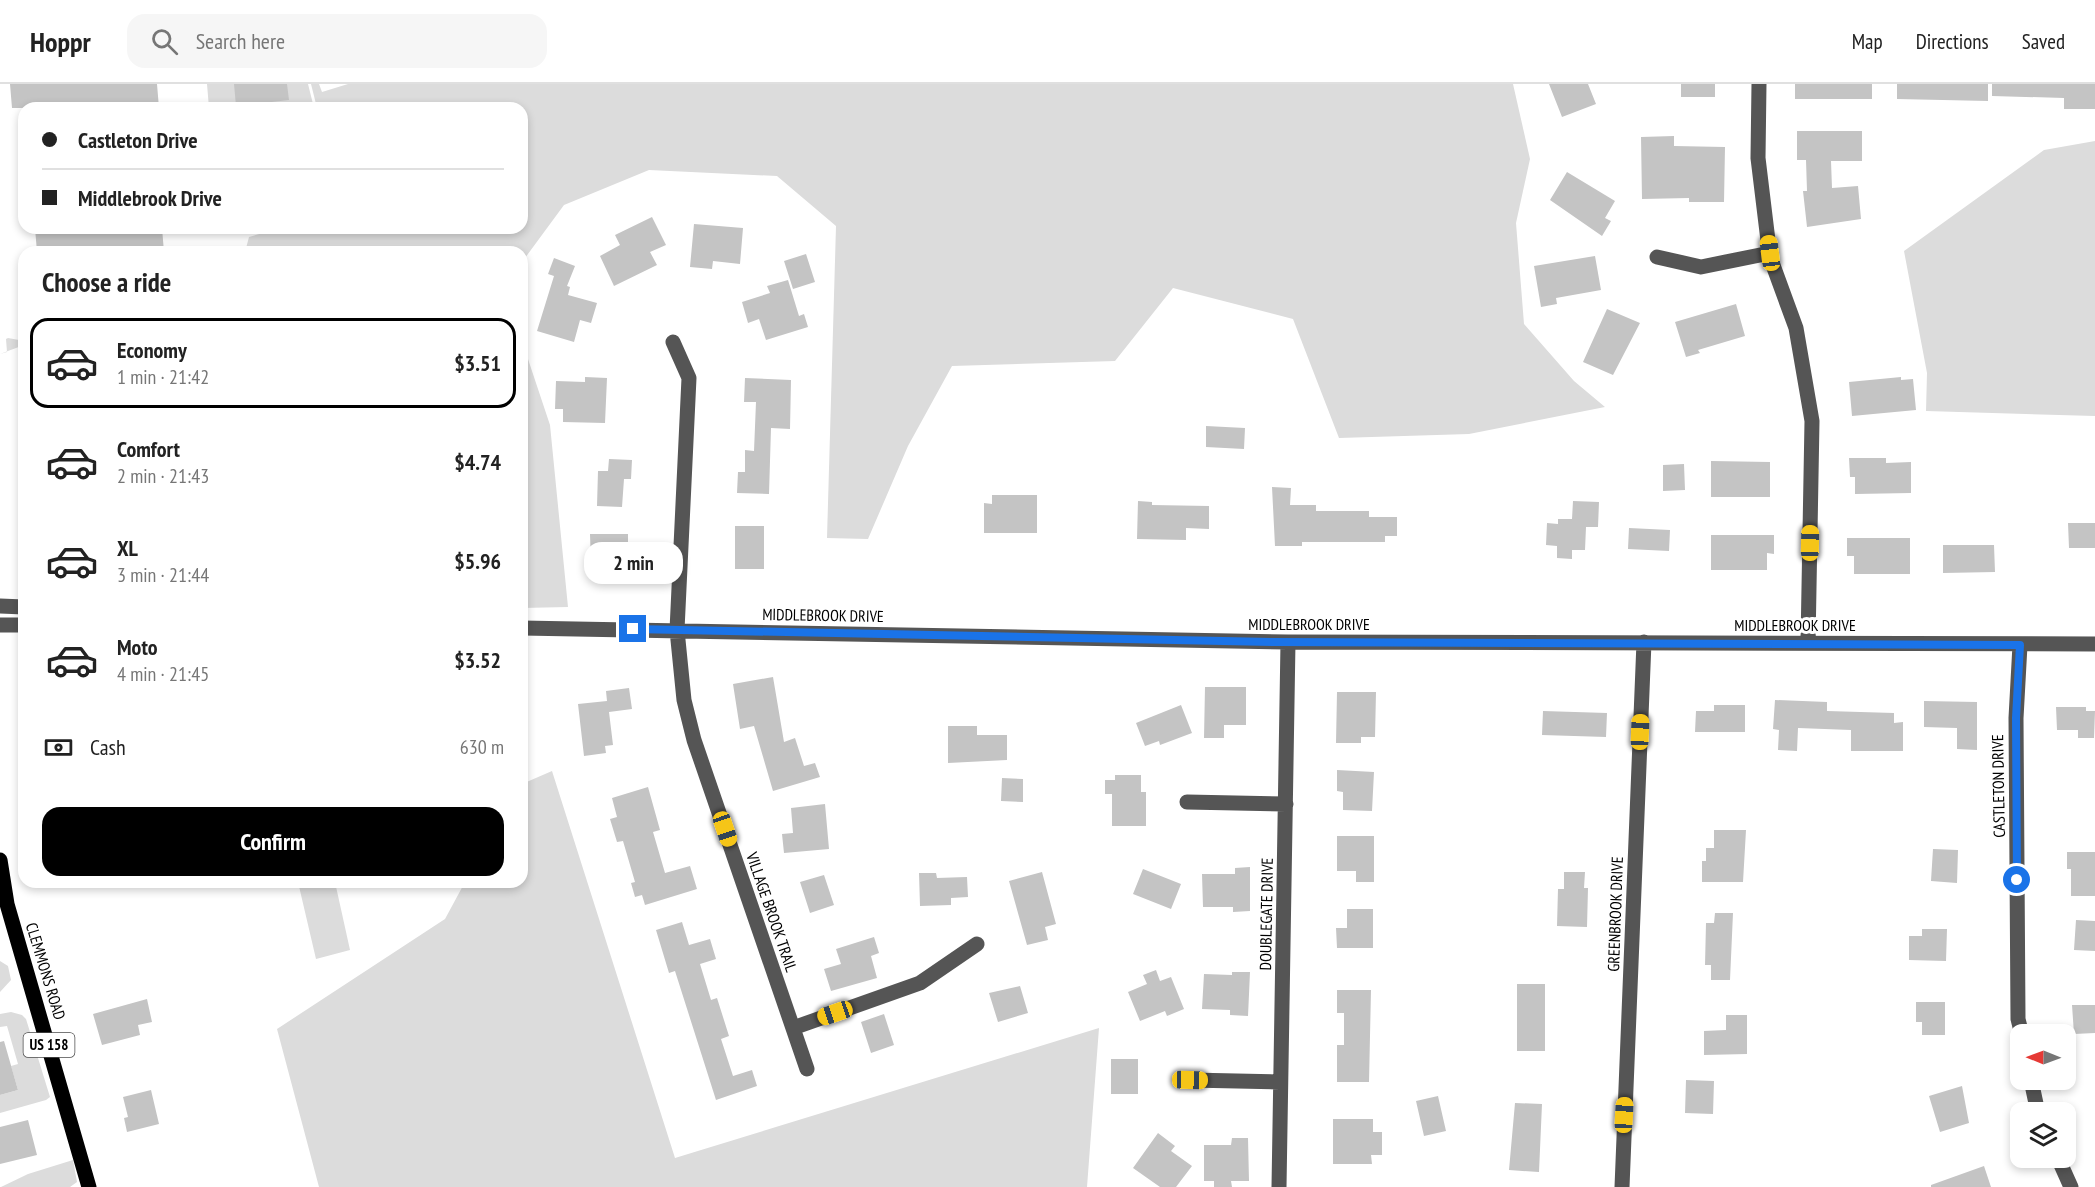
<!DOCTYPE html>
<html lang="en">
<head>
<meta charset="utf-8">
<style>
	:root { --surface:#fff; --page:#f6f6f6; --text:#222; --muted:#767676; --line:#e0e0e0; --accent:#000 }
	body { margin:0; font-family:"PT Sans Narrow",sans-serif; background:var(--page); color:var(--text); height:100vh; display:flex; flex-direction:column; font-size:22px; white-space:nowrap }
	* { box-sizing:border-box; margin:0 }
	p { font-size:20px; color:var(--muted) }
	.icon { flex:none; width:33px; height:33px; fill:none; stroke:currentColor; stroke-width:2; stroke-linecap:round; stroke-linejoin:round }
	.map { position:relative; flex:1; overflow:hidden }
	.drawer { position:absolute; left:18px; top:162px; width:510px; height:642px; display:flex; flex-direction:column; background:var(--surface); border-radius:18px; box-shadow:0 3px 9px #0003 }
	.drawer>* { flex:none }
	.hud { position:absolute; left:18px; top:18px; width:510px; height:132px; border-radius:18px; box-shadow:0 3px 9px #0003; display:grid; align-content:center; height:132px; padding:0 24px; background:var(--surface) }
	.needle { width:39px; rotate:271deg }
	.buttons { position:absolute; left:2010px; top:940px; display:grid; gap:12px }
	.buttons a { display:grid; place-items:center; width:66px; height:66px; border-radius:12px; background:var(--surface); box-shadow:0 3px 9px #0003; font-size:30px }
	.end { position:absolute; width:27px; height:27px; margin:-14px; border:8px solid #1a73e8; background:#fff; box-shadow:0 0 0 3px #fff }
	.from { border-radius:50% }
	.bubble { position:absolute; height:42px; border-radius:18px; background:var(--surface); box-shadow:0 3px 9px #0003; font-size:20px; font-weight:700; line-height:42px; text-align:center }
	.car { position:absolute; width:18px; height:36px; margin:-18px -9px; border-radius:8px; box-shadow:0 0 4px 2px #0007; background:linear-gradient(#f5c518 24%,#345 0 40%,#f5c518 0 76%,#345 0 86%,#f5c518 0) }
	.hud b { display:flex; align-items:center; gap:21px; height:57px; font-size:22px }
	.hud b+b { border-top:2px solid var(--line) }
	.hud i { width:15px; height:15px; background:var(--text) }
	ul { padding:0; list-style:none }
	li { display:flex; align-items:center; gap:18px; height:90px; margin:0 12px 9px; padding:0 12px; border:3px solid transparent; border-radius:18px }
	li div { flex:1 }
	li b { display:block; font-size:22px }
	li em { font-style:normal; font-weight:700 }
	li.selected { border-color:var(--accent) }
	li>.icon { width:54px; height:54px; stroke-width:1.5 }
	h2 { padding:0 24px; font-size:27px; line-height:72px }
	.pay { display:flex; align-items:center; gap:15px; height:66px; padding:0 24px; font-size:22px }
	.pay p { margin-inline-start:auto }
	.primary-button { display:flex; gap:12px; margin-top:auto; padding:12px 24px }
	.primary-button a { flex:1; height:69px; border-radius:18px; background:var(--accent); color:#fff; font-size:24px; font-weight:700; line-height:69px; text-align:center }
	header { display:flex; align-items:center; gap:36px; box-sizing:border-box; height:84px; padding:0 30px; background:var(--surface); border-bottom:2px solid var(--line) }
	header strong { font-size:28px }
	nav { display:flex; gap:33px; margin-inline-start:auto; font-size:21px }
	.search { width:420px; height:54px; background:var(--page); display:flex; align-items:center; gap:15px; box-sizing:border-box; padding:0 21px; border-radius:18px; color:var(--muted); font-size:22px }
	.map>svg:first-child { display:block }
	.green { fill:#dcdcdc }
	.building { fill:#c4c4c4 }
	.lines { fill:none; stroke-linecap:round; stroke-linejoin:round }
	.minor { stroke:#555; stroke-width:15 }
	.major { stroke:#000; stroke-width:15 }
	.route { stroke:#1a73e8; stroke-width:8 }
	.labels { text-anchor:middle; stroke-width:6; stroke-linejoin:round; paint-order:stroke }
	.shield { fill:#fff; stroke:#4c4c4c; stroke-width:1.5 }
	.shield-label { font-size:15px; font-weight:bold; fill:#000 }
	.street-label { font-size:16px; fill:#000; stroke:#fff }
</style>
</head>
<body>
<header>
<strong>Hoppr</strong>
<div class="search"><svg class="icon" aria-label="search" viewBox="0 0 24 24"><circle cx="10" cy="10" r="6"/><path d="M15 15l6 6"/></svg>Search here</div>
<nav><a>Map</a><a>Directions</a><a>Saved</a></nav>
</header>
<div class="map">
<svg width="2095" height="1103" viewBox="0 0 2095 1103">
	<rect width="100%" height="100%" fill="#fff"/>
	<path class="green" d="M207,0h101l6,24h-105z
		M311,0h8l3,8 26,-8h1165l17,75 -14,64 8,101 50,57 31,26 -136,27 -130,4 -46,-119 -120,-31 -58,73 -163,5 -44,80 -40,93 -41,-1 9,-312 -59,-50 -128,-6 -85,35 -39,53 -3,41v-47h-277l4,-15 31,-9h242v-120h-205z
		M2095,57v275l-169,-5 1,-38 -23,-122 140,-101z
		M8,254l11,2 5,5 -24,9 7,-2 -1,-13z
		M522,257l28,84 18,182 -46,1z
		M552,687l123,387 424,-130 -12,159h-768l-42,-158 168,-110 20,-37h57v-98z
		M298,798h37l15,68 -34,9z
		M0,877l8,5 3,14 -11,12z
		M11,928l11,3 4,4 24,78 -4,3 -46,13v-18l18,-5 -7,-24 7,-2 -11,-38 -7,1v-13z
		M73,1076l4,22 -7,5h-69l27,-13z"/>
	<path class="building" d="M10,0h147l2,24h-147z
		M234,0h53l2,16 -53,6z
		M1549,0h39l8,20 -34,13z
		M1681,0h34v13h-34z
		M1795,0h77v15h-77z
		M1897,0h91v17l-91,-2z
		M1992,0h103v25h-31v-11l-72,-2z
		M1797,47h65v30h-31l1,27 26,-2 3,33 -54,8 -4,-36h4l-1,-31h-9z
		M1674,52v10l51,1 -1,55h-35v-4l-47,1 -1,-62z
		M1567,88l48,29 -10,17 6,3 -9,15 -52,-36z
		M652,133l14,28 -16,7 7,13 -43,21 -14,-30 20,-11 -5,-10z
		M694,140l49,4 -3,36 -27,-3 -1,8 -22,-2z
		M35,144h127l2,24h-127z
		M806,170l9,28 -22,7 -9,-28z
		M1595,172l6,34 -45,8 1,6 -16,3 -7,-41z
		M554,174l21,8 -8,20 3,1 -2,8 29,8 -6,20 -11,-3 -6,22 -37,-11 17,-55 -6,-2z
		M788,196l11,36 5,-2 4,13 -42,13 -7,-21 -11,4 -6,-21 28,-9 -3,-7z
		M1736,220l9,32 -47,14 2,3 -14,4 -11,-35z
		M1607,225l33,14 -27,52 -30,-13z
		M585,293l22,1 -2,45 -42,-1v-13h-8l1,-28 29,1z
		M1901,293v3l12,-1 3,31 -64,6 -3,-34z
		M745,294l46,2 -1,49 -19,-1 -2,66 -32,-1 1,-21h7v-22l9,1 2,-49h-12z
		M1206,342l39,2 -1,21 -38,-2z
		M1849,374h37v5l25,-1v31l-56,1v-17h-5z
		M609,375l23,1 -1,19h-7l-2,28 -25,-1 1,-35h10z
		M1711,377l59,1v35h-59z
		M1684,380l1,26 -22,1v-26z
		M1272,403l19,1 -1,17h26v6h53v6h28v19h-12v6h-83v4h-27z
		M992,411h45v38h-53v-30l8,1z
		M1138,417l14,1v3l57,1v23l-23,-1v12l-49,-1z
		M1573,417l26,1 -1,25h-12l-1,23h-13v9l-15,-1v-12l-11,-1 1,-22 11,1v-5h14z
		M2068,439h27v25h-26z
		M735,442h29v43h-29z
		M1629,444l41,2 -1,21 -41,-2z
		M590,450h38v31h-37z
		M1711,451h63v19l-7,-1v17h-56z
		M1847,454h63v36h-56v-18h-7z
		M1943,461h51l1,27 -52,1z
		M773,593l11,65 11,-4 9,28 11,-3 5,14 -47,14 -19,-65 -14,3 -7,-45z
		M1205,603h41v38h-22v13h-20z
		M629,604l3,21 -23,3 4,33 -8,1 1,7 -22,3 -6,-52 29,-3 -1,-10z
		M1337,608h39l-1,45h-14v6h-25z
		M1775,616l52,2v9l67,2v10l9,-1v29h-52v-21l-53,-2 -1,23 -19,-1 1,-20 -6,-1z
		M1924,617l53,1v48l-20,-1v-21l-33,-1z
		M1181,621l11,28 -32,12 -1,-4 -14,5 -9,-23z
		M1714,621h31v27h-50l1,-21h18z
		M2056,623h30v4h9l-1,27h-16v-8h-21z
		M1543,627l64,2 -1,24 -64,-2z
		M948,642h29v9h30v25l-59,3z
		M1337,686l37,2 -2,39 -29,-1v-18l-6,-1z
		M1115,691h26v17h5v34h-34v-32h-7v-14h10z
		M1002,694l21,1v23l-22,-1z
		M648,703l12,43 -7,2 12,41 25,-7 7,23 -52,16 -3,-10 -7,2 -4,-14 4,-1 -12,-41 -6,1 -7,-23 7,-2 -5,-19z
		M825,720l4,45 -45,4 -2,-19 11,-1 -2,-25z
		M1714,746h32l-3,52h-41v-21h4v-13h8z
		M1337,752h37v46h-18v-11h-19z
		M1933,765l25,1 -1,33 -26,-2z
		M2067,768h28v44h-24v-27h-4z
		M1250,783v44l-17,1v-5h-30l-1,-33h33v-6z
		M1143,785l38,15 -10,25 -38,-15z
		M1042,788l14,52 -11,3 3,13 -21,5 -18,-64z
		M1564,788h21l-1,16h4l-1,39 -30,-1 1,-37h6z
		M919,789h17l1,5 30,-1 1,20 -17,1v7l-31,1z
		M824,791l10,30 -24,8 -10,-31z
		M1347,825h26v39h-36l-1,-20h11z
		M1715,829h18l-3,67h-19v-15h-6l1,-42h8z
		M2076,836l19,1v30l-21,-1z
		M682,838l7,23 21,-6 6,20 -16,5 11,36 6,-2 12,38 -8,3 12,37 19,-6 5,16 -41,14 -41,-129 -6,2 -13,-43z
		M1922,845h25l-1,32 -37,-1v-24h13z
		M874,853l5,16 -8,3 6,22 -46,13 -7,-22 17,-5 -5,-15z
		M1156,886l4,11 11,-4 13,32 -17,7 -2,-5 -25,10 -12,-29 19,-8 -4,-9z
		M1232,888h18l-2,44 -18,-1v-5l-28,-1 2,-35 28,1z
		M1517,900h28v67h-28z
		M1020,902l8,27 -30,9 -9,-29z
		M1337,906h34l-2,92h-32v-37h7v-32h-7z
		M147,915l5,23 -14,3 2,10 -38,10 -9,-31z
		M1916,918h29v33h-23v-13h-6z
		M2072,921h23v28l-21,1z
		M884,930l10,31 -23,8 -10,-31z
		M1726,931h21v39l-43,1v-24l22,-1z
		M4,957l14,49 -18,5v-53z
		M1111,975h27v35h-27z
		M1686,996l28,1 -1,33 -28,-1z
		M1962,1002l7,37 -29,9 -11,-36z
		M151,1006l8,34 -32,8 -3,-14 4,-1 -5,-20z
		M1438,1012l8,35 -22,5 -8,-35z
		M1515,1019l27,1 -3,68 -30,-2z
		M1333,1035h40v13h9v23h-11l1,9h-39z
		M28,1036l9,35 -37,9v-37z
		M1158,1049l17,13 -4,5 21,15 -16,21h-16l-27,-19z
		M1232,1054h16l1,43h-18l1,6h-18v-6h-10v-36h27z
		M1984,1082l7,21h-60v-2z"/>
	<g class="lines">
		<path class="minor" d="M1759,0l-1,74 12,99 26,71 16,93 -4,222
			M1657,173l44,10 69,-14
			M673,258l16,36 -12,252 7,70 10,40 113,329
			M0,522l24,1
			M0,541h24
			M522,544l766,14 807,2
			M2020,561l-4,73 2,301 4,16
			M1187,718l99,2
			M793,944l127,-45 57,-39
			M1190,996l90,2
			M2031,996l7,33
			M2058,1074l13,29
			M1279,1103l9,-545
			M1622,1103l22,-545"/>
		<path class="major" d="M0,776l7,44 82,283"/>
	</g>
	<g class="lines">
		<path class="route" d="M633,545l641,13 746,3 -4,73 1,162"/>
	</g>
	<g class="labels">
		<rect class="shield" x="23.5" y="949" width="51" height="24" rx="4.5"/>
		<g class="shield-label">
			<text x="49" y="966">US 158</text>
		</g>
		<g class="street-label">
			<text transform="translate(823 531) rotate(1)" y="6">MIDDLEBROOK DRIVE</text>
			<text x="1309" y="546">MIDDLEBROOK DRIVE</text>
			<text x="1795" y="547">MIDDLEBROOK DRIVE</text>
			<text transform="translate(1998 702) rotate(-91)" y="6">CASTLETON DRIVE</text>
			<text transform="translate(772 828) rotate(71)" y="6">VILLAGE BROOK TRAIL</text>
			<text transform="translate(1266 830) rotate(-89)" y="6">DOUBLEGATE DRIVE</text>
			<text transform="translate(1615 830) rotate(-88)" y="6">GREENBROOK DRIVE</text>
			<text transform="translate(46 887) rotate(73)" y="6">CLEMMONS ROAD</text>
		</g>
	</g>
</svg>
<div class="buttons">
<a><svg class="needle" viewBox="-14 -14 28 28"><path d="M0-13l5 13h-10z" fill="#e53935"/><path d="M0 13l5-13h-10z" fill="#767676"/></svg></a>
<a><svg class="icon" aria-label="layers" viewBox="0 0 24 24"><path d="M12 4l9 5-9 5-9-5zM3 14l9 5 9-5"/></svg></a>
</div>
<i class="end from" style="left:2017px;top:796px"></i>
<i class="end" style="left:633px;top:545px"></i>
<div class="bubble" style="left:584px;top:458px;width:99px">2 min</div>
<i class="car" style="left:1770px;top:169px;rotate:353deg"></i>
<i class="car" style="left:1810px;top:459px;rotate:1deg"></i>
<i class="car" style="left:1640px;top:648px;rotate:2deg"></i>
<i class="car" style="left:725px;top:745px;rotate:161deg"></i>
<i class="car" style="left:835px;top:929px;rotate:251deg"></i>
<i class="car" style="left:1190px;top:996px;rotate:91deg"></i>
<i class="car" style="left:1624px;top:1031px;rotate:3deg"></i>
<div class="hud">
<b><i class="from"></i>Castleton Drive</b>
<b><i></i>Middlebrook Drive</b>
</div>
<section class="drawer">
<h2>Choose a ride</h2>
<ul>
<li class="selected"><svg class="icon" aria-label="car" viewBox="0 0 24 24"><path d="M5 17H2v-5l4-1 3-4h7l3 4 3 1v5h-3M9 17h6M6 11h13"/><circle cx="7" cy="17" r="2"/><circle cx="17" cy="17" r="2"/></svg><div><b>Economy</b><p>1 min · 21:42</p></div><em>$3.51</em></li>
<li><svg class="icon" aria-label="car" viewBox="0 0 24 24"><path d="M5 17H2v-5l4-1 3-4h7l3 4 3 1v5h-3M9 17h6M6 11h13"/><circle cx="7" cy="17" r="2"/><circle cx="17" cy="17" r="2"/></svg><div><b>Comfort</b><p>2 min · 21:43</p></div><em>$4.74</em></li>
<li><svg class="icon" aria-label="car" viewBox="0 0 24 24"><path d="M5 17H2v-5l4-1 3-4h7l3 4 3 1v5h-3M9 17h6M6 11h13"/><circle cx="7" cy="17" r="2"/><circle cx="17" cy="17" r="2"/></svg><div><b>XL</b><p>3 min · 21:44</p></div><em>$5.96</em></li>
<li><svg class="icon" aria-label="car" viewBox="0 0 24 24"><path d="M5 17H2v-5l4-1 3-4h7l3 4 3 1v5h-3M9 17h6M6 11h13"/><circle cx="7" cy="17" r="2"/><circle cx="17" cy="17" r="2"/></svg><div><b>Moto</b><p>4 min · 21:45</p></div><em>$3.52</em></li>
</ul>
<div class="pay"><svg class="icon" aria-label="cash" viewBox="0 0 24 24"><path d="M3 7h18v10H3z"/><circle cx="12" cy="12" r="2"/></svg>Cash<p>630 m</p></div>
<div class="primary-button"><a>Confirm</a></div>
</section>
</div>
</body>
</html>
